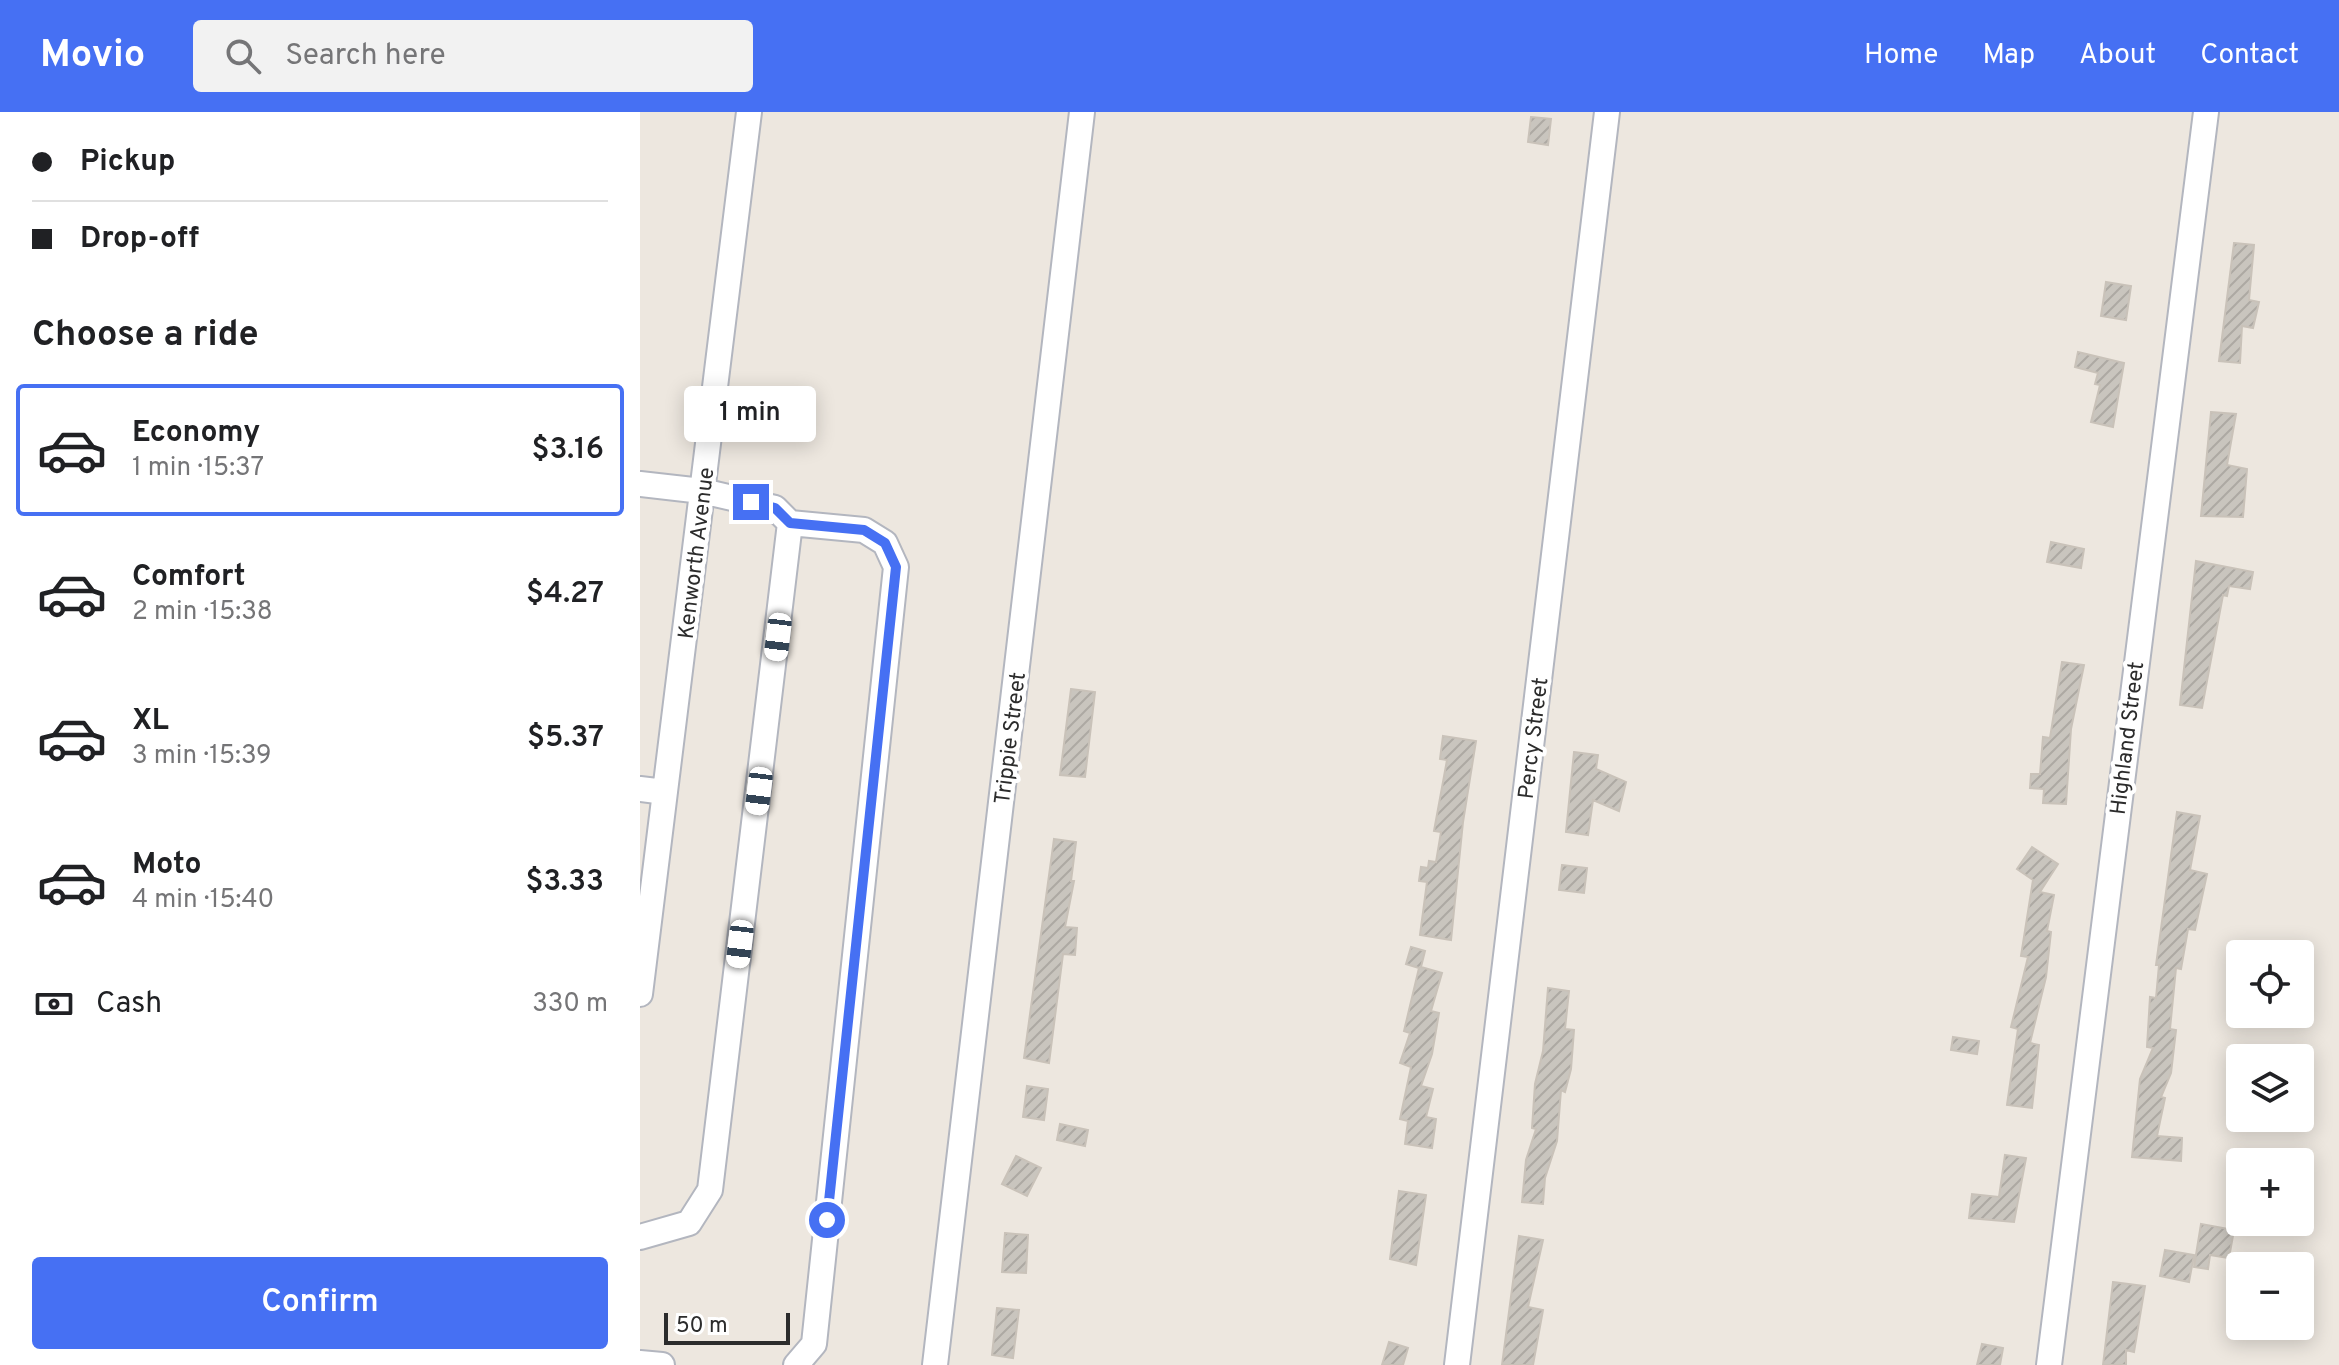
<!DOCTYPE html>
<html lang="en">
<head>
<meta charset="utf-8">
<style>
	:root { --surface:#fff; --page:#f2f2f2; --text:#202124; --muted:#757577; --line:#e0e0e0; --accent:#4670f3 }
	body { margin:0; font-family:Overpass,sans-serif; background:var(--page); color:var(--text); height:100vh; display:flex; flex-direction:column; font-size:30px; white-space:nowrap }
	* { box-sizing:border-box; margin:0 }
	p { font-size:26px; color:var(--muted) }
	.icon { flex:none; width:44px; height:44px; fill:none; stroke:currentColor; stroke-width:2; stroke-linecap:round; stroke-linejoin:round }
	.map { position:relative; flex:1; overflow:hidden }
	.sheet { display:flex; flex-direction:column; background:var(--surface); width:640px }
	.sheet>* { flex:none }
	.guide { display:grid; align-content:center; height:176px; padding:0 32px; background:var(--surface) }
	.tools { position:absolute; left:1586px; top:828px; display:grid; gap:16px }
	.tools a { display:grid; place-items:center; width:88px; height:88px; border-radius:8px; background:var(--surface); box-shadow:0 4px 20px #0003; font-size:40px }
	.scale { position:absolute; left:24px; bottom:20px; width:126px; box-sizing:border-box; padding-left:8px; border:4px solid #2c2c2c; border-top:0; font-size:22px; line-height:28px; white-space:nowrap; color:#2c2c2c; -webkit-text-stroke:6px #fff; paint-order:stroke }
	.end { position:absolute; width:36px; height:36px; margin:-18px; border:10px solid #4670f3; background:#fff; box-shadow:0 0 0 4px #fff }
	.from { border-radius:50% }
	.bubble { position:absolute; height:56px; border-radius:8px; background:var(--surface); box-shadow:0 4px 20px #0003; font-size:26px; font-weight:600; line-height:56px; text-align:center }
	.car { position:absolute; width:24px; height:48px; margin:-24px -12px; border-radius:10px; box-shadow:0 0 6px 2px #0007; background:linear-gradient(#fff 24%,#345 0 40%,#fff 0 76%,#345 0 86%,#fff 0) }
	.guide b { display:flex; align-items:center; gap:28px; height:76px; font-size:30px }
	.guide b+b { border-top:2px solid var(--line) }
	.guide i { width:20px; height:20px; background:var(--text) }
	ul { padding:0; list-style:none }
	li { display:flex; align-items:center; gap:24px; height:132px; margin:0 16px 12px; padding:0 16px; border:4px solid transparent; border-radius:8px }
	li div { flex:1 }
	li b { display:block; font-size:30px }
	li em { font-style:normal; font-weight:600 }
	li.active { border-color:var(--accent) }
	li>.icon { width:72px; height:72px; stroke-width:1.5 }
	h2 { padding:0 32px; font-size:36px; line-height:96px }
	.pay { display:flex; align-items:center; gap:20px; height:88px; padding:0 32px; font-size:30px }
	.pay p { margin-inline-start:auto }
	.cta { display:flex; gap:16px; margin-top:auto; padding:16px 32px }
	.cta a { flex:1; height:92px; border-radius:8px; background:var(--accent); color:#fff; font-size:32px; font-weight:600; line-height:92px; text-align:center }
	header { display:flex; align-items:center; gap:48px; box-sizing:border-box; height:112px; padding:0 40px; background:var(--accent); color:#fff }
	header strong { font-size:38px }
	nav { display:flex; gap:44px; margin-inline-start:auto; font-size:28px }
	.search { width:560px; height:72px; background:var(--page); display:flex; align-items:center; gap:20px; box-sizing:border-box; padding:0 28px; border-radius:8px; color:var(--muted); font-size:30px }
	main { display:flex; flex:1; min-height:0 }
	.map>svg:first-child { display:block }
	.building { fill:url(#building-hatch); stroke:#c9c2b9; stroke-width:2 }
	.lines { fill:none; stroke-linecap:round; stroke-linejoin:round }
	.minor-casing { stroke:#b3b6bf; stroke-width:28 }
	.minor { stroke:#fff; stroke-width:24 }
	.route { stroke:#4670f3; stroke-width:10 }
	.labels { text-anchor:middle; stroke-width:8; stroke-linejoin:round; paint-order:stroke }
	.street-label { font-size:22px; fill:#2c2c2c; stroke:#fff }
</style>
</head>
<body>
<header>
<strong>Movio</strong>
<div class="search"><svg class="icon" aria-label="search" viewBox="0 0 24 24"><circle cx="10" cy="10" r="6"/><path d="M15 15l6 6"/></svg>Search here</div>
<nav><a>Home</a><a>Map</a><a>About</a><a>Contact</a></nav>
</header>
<main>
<section class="sheet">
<div class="guide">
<b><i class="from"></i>Pickup</b>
<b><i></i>Drop-off</b>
</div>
<h2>Choose a ride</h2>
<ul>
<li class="active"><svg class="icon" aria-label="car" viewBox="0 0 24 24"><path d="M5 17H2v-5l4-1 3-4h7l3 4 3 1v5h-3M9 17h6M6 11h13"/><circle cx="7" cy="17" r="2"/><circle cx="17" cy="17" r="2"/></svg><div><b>Economy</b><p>1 min · 15:37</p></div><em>$3.16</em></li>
<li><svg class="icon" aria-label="car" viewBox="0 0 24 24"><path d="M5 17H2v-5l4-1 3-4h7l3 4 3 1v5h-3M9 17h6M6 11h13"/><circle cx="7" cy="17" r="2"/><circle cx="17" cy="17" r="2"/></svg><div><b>Comfort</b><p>2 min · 15:38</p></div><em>$4.27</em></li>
<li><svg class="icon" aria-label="car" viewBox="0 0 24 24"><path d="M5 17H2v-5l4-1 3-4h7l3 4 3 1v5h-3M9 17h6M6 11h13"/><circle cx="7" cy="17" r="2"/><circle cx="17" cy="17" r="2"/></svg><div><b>XL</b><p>3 min · 15:39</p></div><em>$5.37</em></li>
<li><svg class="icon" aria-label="car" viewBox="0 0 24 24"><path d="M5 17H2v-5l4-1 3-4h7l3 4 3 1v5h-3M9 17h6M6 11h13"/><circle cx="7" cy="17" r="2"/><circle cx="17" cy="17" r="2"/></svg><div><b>Moto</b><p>4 min · 15:40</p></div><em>$3.33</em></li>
</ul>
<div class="pay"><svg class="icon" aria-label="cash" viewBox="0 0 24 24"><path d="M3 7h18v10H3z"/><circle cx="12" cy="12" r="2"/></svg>Cash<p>330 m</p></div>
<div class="cta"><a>Confirm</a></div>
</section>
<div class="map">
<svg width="1699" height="1253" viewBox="0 0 1699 1253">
	<defs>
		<pattern id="building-hatch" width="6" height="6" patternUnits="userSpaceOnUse" patternTransform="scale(2)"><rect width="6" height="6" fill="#c9c5be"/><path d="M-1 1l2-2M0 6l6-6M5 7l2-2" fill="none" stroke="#ada9a3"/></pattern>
	</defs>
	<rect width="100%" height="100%" fill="#ede7df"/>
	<path class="building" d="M891,5l20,2 -3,26 -20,-3z
		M1594,131l20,2 -5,55 10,2 -6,26 -11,-2 -2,37 -21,-2z
		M1466,170l25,4 -5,34 -25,-4z
		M1438,240l46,11 -11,64 -22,-5 9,-37 -5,-1 3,-11 -23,-6z
		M1571,300l25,2 -9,51 20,4 -4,48 -42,-1z
		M1411,430l33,7 -3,19 -34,-6z
		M1556,449l57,11 -3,17 -21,-3 -2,10 -4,-1 -21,113 -22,-3z
		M1422,550l22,3 -13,64 -5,75 -23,-1 1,-14 -14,-1 1,-14h9l3,-37 7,1z
		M431,577l24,3 -10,85 -25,-2z
		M803,624l33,5 -13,81 -12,118 -31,-5 7,-53 -8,-1 2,-14 7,1 1,-7 7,1 5,-30 -7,-1 13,-71 -7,-1z
		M934,640l24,3 -2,14 30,13 -7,29 -26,-11 -5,35 -22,-3z
		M1537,700l23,4 -10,54 17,4 -12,56 -7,-1 -7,40 -5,-1 -6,61 6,1 -5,43 -10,24 4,1 -8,38 25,2 -1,23 -49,-4 8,-78 13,-31 -6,-1 3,-50 6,1 3,-33h-3z
		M414,727l22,3 -5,39h3l-9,46 12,1 -2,27 -12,-1 -14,109 -25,-5z
		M1392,735l26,17 -18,28 14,3 -7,36 4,1 -5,45 -16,66 9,2 -7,63 -25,-3 11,-76 -7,-2 17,-70 -7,-1 12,-76 -16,-11z
		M922,753l25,3 -3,25 -25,-3z
		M771,835l14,4 -4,16 21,6 -11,38 8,2 -7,41 -11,32 12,3 -7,28 10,2 -4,29 -27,-4 3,-23 -8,-2 11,-52 -11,-4 10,-30 -6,-2 15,-63 -13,-4z
		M908,876l21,3 -4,38 9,1 -3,39 -6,23 -4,-2 -4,51 -12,37 -2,26 -21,-2 4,-42 10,-31 -4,-1 3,-44 8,-33z
		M1313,925l26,4 -2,13 -26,-4z
		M387,974l21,3 -4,31 -21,-3z
		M420,1012l28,6 -3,16 -28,-6z
		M1365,1043l21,3 -12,64 -45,-4 3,-24 27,3z
		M376,1044l25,12 -14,28 -25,-12z
		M759,1079l27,4 -10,70 -26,-6z
		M1561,1112l33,6 -5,28 -19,-3 -2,14 -14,-2z
		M365,1121l23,2 -2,38 -24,-1z
		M879,1124l24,4 -15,67 15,3 -10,55h-31z
		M1525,1138l29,5 -5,27 -29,-6z
		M1473,1170l32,4 -11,66 -8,-2v15h-23z
		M357,1196l22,2 -6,48 -21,-3z
		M749,1230l19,6 -5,17h-21z
		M1342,1232l21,4 -3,17h-23z"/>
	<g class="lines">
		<g class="minor-casing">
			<path id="minor" d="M0,372l62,7 73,17 15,15 -80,667 -21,33 -49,14
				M150,411l74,7 21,13 11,24 -82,777 -18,21
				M0,677l25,3
				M0,882l109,-882
				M0,1251l22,2
				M295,1253l147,-1253
				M817,1253l150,-1253
				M1409,1253l157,-1253"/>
		</g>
		<use href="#minor" class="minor"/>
	</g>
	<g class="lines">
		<path class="route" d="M111,390l24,6 15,15 74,7 21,13 11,24 -69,653"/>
	</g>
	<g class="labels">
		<g class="street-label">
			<text transform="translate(55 441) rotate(-83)" y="8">Kenworth Avenue</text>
			<text transform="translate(369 626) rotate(-83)" y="8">Trippie Street</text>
			<text transform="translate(892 626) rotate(-83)" y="8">Percy Street</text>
			<text transform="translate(1486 626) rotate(-83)" y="8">Highland Street</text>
		</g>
	</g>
</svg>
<div class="tools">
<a><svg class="icon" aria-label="locate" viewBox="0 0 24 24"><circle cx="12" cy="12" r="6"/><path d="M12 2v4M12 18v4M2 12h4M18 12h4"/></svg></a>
<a><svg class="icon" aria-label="layers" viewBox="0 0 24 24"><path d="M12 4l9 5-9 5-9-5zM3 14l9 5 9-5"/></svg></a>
<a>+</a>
<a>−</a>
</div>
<div class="scale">50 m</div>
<i class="end from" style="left:187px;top:1108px"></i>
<i class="end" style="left:111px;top:390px"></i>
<div class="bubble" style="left:44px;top:274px;width:132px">1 min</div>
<i class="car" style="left:138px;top:525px;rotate:187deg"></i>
<i class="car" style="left:119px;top:679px;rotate:187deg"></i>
<i class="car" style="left:100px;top:832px;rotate:187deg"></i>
</div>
</main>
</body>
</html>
